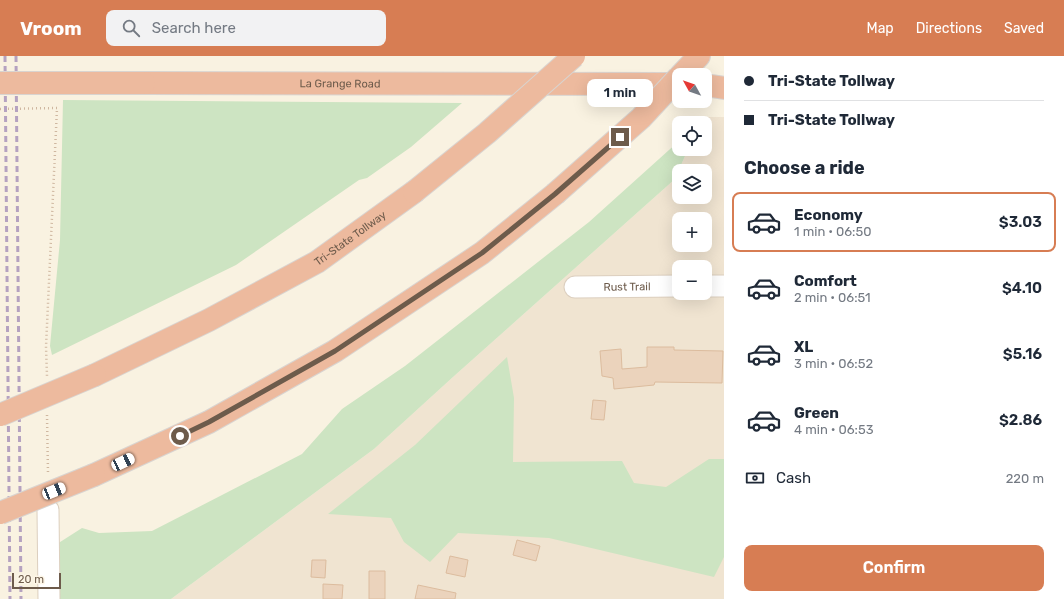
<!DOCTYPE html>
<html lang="en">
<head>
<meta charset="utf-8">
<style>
	:root { --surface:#fff; --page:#f2f2f3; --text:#1f2937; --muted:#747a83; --line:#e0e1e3; --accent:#d77d53 }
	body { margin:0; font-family:Rubik,sans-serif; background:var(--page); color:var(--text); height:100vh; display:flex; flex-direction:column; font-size:15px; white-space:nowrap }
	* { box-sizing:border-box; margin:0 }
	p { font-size:13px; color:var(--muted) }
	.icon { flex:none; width:22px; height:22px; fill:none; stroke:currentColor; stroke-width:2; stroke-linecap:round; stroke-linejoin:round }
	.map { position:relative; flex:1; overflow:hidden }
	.side { display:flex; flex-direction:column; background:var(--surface); width:340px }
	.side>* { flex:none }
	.banner { display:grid; align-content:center; height:88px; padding:0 20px; background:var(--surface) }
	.needle { width:26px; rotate:310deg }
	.controls { position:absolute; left:672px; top:12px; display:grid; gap:8px }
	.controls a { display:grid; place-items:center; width:40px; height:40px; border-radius:8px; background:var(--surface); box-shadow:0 4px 16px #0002; font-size:20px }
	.scale { position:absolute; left:12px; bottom:10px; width:49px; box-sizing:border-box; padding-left:4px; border:2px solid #6d5b4b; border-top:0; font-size:11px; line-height:14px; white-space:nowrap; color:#6d5b4b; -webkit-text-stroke:3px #fdf6e7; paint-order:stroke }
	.end { position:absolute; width:18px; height:18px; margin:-9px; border:5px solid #6d5b4b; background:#fff; box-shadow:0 0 0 2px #fff }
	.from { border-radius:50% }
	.bubble { position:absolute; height:28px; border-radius:8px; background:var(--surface); box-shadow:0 4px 16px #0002; font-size:13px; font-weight:600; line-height:28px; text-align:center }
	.car { position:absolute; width:12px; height:24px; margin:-12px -6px; border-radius:5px; box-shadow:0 0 3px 1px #0007; background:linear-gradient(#fff 24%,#345 0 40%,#fff 0 76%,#345 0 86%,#fff 0) }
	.banner b { display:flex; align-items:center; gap:14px; height:38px; font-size:15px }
	.banner b+b { border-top:1px solid var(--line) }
	.banner i { width:10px; height:10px; background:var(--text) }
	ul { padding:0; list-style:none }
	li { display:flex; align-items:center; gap:12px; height:60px; margin:0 8px 6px; padding:0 12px; border:2px solid transparent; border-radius:8px }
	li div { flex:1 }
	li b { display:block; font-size:15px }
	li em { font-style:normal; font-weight:600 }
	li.current { border-color:var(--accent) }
	li>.icon { width:36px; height:36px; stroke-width:1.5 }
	h2 { padding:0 20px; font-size:18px; line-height:48px }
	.pay { display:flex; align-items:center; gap:10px; height:44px; padding:0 20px; font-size:15px }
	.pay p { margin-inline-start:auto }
	.primary-button { display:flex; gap:8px; margin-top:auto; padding:8px 20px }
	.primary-button a { flex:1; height:46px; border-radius:8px; background:var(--accent); color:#fff; font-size:16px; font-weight:600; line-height:46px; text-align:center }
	header { display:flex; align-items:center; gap:24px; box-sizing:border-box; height:56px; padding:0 20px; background:var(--accent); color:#fff }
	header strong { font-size:19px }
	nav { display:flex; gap:22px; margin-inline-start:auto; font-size:14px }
	.search { width:280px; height:36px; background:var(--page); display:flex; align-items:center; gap:10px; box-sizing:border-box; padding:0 14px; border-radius:8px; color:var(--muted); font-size:15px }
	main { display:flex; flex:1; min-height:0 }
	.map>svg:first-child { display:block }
	.residential { fill:#f0e4d1; fill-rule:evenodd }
	.green { fill:#cde4c2 }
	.building { fill:#ebd3bc; stroke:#dcbc9e }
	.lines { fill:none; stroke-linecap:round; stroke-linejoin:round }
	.minor-casing { stroke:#dccfbf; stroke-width:23 }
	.highway-casing { stroke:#d9d4d0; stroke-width:24 }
	.path { stroke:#cfb7a0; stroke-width:2.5; stroke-dasharray:1 3; stroke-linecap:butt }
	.minor { stroke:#fff; stroke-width:21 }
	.highway { stroke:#edba9e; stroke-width:22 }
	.rail { stroke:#b5a2c0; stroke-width:3; stroke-dasharray:6 4; stroke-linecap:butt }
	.highway-bridge-casing { stroke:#d9d4d0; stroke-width:24; stroke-linecap:butt }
	.highway-bridge { stroke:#edba9e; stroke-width:22 }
	.route { stroke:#6d5b4b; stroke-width:5 }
	.labels { text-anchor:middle; stroke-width:3.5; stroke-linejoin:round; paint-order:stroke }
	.street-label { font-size:11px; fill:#6d5b4b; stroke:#fdf6e7 }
</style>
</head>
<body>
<header>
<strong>Vroom</strong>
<div class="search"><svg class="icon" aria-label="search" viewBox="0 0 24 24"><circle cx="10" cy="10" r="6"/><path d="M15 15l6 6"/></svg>Search here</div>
<nav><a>Map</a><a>Directions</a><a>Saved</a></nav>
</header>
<main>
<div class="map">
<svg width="724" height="543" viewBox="0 0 724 543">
	<rect width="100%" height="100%" fill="#f9f2e1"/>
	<path class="residential" d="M706,61h18v482h-553l203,-150 79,-72 222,-198 13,-30h17v-26h-3zM679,115h26v26h-26zM679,163h26v26h-26zM679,211h26v26h-26z"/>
	<path class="green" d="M63,44l399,3 -51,44 -44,31 -8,2 -123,85 -184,90 -2,-9 10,-106z
		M679,85v8h9l-13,30 -222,198 -79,72 -203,150h-118l4,-55 25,-16 17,5 53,-2 150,-77 40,-45 63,-43 184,-144z
		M507,301l7,41 -1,64 109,-1 12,22 32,4 43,-28h15v98l-10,20 -165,-39 -91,-5 -28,29 -26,-20 -13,-24 -63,-4 87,-69z"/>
	<path class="building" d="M647,291h27v3l49,1 -1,32 -67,-1 -1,3 -40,4 -1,-11 -11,-2 -2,-25 21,-2 1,20 25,-2z
		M593,344l13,1 -2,19 -13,-1z
		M517,484l23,6 -4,15 -23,-6z
		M450,500l18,4 -3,17 -19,-4z
		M312,504h14l-1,18 -14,-1z
		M369,515h16v28h-16z
		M323,528l20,1 -1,14h-19z
		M418,529l38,8 -1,6h-40z"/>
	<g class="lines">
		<g class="minor-casing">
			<g id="minor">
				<path d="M705,230h19"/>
				<path id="s1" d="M575,231l104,-1"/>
				<path d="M48,454l1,89"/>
			</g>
		</g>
		<g class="highway-casing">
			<g id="highway">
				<path d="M681,19l18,-19"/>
				<path id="s2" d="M144,27l535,1"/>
				<path d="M705,29l19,3"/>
				<path id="s3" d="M95,319l114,-55 108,-58 97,-70"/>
				<path d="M94,419l115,-53 126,-71 147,-98 73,-59"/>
			</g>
		</g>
		<path class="path" d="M0,53l57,-1 -11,239 1,29
			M47,359l1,59"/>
		<use href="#minor" class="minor"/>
		<use href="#highway" class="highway"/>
		<path class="rail" d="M5,0l5,543
			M16,0l5,543"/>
		<g class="highway-bridge-casing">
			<path id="highway-bridge" d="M0,27h144
				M414,136l73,-59 87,-77
				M555,138l86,-76 38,-41
				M0,359l95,-40
				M0,457l94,-38"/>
		</g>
		<use href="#highway-bridge" class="highway-bridge"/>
	</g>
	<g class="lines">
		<path class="route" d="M180,380l29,-14 126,-71 147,-98 73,-59 65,-57"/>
	</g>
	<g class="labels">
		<g class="street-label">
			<text dy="4" stroke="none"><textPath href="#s2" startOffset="196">La Grange Road</textPath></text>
			<text dy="4" stroke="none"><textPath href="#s3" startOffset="290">Tri-State Tollway</textPath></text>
			<text dy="4" stroke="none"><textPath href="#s1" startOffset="52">Rust Trail</textPath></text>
		</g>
	</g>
</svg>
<div class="controls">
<a><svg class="needle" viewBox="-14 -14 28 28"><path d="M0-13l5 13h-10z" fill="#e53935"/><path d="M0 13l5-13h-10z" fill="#747a83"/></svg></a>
<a><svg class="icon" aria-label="locate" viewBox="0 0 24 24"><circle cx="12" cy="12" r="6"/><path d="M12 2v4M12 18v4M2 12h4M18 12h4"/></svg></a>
<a><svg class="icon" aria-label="layers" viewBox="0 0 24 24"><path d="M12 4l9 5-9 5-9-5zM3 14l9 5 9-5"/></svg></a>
<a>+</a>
<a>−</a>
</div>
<div class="scale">20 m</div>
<i class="end from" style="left:180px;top:380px"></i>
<i class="end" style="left:620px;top:81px"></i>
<div class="bubble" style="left:587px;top:23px;width:66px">1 min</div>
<i class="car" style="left:123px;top:406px;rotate:65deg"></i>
<i class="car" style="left:54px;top:435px;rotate:68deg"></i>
</div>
<section class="side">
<div class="banner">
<b><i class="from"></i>Tri-State Tollway</b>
<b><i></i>Tri-State Tollway</b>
</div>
<h2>Choose a ride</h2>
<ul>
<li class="current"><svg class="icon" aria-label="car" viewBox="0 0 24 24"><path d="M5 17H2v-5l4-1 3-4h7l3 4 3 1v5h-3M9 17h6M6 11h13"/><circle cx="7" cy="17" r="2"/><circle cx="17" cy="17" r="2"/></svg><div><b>Economy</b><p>1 min · 06:50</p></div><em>$3.03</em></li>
<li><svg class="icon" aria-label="car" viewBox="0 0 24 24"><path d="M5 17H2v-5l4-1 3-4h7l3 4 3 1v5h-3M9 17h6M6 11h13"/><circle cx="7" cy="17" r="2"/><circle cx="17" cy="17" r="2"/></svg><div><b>Comfort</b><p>2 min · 06:51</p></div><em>$4.10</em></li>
<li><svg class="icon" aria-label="car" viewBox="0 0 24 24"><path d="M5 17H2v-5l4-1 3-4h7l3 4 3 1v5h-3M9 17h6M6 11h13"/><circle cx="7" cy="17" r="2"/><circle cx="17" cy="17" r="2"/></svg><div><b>XL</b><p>3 min · 06:52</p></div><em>$5.16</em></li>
<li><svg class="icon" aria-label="car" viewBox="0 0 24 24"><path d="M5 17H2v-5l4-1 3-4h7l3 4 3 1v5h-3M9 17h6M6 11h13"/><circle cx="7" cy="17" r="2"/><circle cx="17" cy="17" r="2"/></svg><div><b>Green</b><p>4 min · 06:53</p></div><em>$2.86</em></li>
</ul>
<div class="pay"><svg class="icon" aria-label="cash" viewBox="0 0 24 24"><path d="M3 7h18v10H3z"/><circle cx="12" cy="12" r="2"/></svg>Cash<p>220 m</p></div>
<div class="primary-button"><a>Confirm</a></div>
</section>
</main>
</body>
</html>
